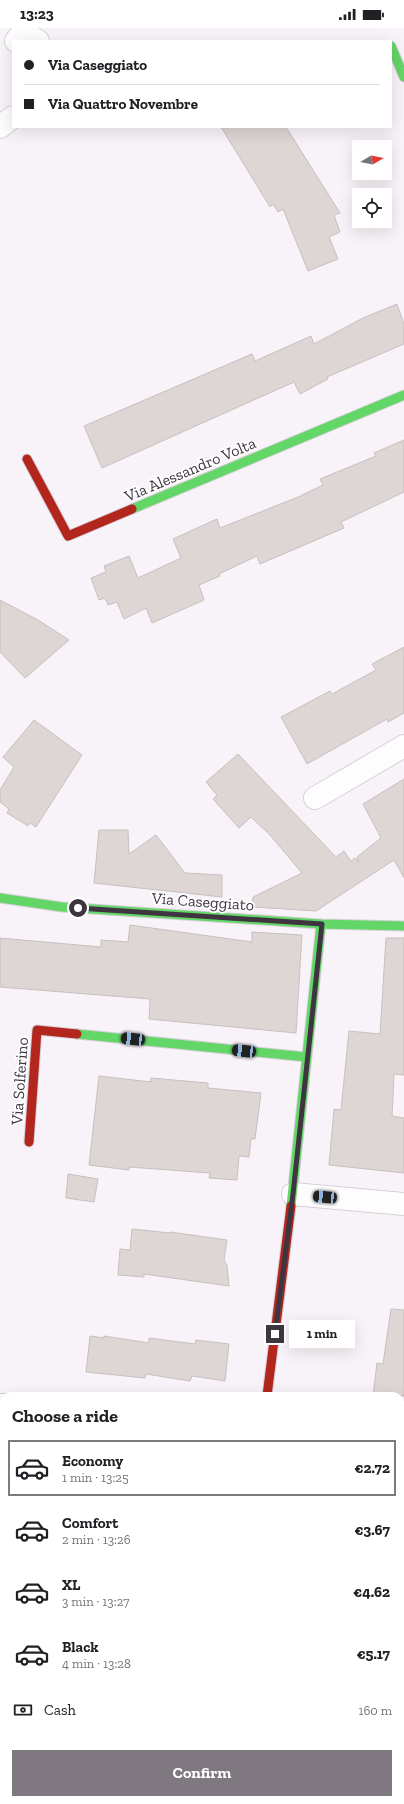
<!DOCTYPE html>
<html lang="en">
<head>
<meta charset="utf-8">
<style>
	:root { --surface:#fff; --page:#f6f6f6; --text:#202124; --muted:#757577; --line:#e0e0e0; --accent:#7f7880 }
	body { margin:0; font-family:"Zilla Slab",serif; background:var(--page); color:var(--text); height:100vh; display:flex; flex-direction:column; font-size:15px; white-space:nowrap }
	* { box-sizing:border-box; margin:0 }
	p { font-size:13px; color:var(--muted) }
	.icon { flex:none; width:22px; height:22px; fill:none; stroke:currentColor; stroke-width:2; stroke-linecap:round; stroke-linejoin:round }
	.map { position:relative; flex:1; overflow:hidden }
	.panel { position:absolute; left:0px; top:1364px; width:404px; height:412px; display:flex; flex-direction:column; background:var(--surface); border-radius:12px 12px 0 0; box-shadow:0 4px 16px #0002 }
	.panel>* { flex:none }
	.top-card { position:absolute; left:12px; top:12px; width:380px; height:88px; border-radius:0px; box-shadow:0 4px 16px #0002; display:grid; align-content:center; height:88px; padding:0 12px; background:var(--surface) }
	.needle { width:26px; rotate:80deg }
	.buttons { position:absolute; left:352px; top:112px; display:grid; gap:8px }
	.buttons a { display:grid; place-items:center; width:40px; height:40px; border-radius:0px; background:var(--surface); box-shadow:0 4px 16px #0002; font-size:20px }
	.end { position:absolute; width:18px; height:18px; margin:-9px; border:5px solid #3e3540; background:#fff; box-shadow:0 0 0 2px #fff }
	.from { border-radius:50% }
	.bubble { position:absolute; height:28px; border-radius:0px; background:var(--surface); box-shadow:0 4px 16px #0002; font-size:13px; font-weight:700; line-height:28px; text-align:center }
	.car { position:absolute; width:12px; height:24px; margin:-12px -6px; border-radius:5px; box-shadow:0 0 3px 1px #0007; background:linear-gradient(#222 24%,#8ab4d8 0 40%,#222 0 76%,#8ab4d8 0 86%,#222 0) }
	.top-card b { display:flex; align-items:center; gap:14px; height:38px; font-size:15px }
	.top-card b+b { border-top:1px solid var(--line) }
	.top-card i { width:10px; height:10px; background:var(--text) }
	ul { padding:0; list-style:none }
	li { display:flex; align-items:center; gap:12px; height:56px; margin:0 8px 6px; padding:0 4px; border:2px solid transparent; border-radius:0px }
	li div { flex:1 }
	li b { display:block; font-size:15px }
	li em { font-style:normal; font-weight:700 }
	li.active { border-color:var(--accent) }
	li>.icon { width:36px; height:36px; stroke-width:1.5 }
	h2 { padding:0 12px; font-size:18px; line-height:48px }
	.pay { display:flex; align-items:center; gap:10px; height:44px; padding:0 12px; font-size:15px }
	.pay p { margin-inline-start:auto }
	.cta { display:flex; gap:8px; margin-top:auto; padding:8px 12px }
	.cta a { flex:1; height:46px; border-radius:0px; background:var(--accent); color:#fff; font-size:16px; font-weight:700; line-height:46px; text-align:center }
	.status { display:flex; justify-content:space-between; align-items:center; height:28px; padding:0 20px; background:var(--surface); direction:ltr }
	.status svg { height:11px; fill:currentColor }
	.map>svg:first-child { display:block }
	.building { fill:#ded5d5; stroke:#c8bfbf }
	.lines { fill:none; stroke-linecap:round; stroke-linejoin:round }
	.street-casing { stroke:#d6d0d7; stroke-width:24 }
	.fast-casing { stroke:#d6d0d7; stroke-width:11 }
	.jam-casing { stroke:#d6d0d7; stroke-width:11 }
	.street { stroke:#fefdfe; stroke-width:22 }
	.fast { stroke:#63d668; stroke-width:9 }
	.jam { stroke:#b3261e; stroke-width:9 }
	.route { stroke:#3e3540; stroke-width:5 }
	.labels { text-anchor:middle; stroke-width:3.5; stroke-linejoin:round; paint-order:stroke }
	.street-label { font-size:16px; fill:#3e3540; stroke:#fff }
</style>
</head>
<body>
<div class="status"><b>13:23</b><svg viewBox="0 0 49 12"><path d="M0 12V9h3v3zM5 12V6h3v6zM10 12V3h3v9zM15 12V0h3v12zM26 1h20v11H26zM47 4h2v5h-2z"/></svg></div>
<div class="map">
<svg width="404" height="1776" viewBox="0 0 404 1776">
	<rect width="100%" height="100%" fill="#f8f3f8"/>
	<path class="building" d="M221,99h65l54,86 -6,2 6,17 -11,5 9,22 -30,12 -25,-62 -5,3 -5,-8 -3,3z
		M397,276l7,20v20l-77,33 1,2 -28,15 -6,-12 -192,86 -18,-42 168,-72 3,7 56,-25 3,8 49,-26z
		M404,412v52l-63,30 3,6 -84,36 -3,-8 -38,18 1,2 -21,9 5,15 -52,23 -6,-15 -22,11 -7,-17 -9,3 -3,-7 -6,2 -8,-22 15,-6 -2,-6 25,-10 9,22 43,-20 -8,-19 44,-20 3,9 78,-31 25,-12 -3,-6 56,-23 -2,-3z
		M0,572l38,20 31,20 -44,38 -25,-26z
		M404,619v66l-16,9 -1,-3 -80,45 -26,-47 49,-26 2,3 44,-24 -4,-6z
		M34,692l48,35 -46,72 -6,-4 -2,3 -21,-13 2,-4 -9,-7v-12l14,-23 -11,-10z
		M238,726l98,103 8,-6 7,10 4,-3 4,4 -2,-5 24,-19 -18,-34 41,-25v99l-10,-18 -78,51 -64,-4 1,-10 49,-24 -32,-38 -19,-18 -12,11 -26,-29 4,-4 -11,-13z
		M99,802h29l1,24 27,-19 29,38 37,2v22l-128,-14z
		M130,897l122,17v-10l50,3 -6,98 -147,-14 1,-20 -150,-12v-49l101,9v-7l27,2z
		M386,910h18v137l-10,-1 -2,42 12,2v55l-75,-8 5,-56 7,1 8,-79 31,3z
		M99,1048l52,6v-4l57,5v5l53,5 -6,46h-4l-2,18 -10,-1 -2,24 -28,-2 1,-5 -81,-6v3l-40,-5z
		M68,1146l30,5 -4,23 -28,-4z
		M132,1201l38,4v-1l57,8 -3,20 3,5 2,21 -85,-12v3l-26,-2 2,-26 10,1z
		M391,1281l13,1v86h-31l4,-33 6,1z
		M90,1308l14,2v-2l45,7v-5l46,6 1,-4 33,4 -4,37 -33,-5 -2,5 -44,-7 -1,4 -59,-6z"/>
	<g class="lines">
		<g class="street-casing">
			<path id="street" d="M16,13l3,-4 8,-3 11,7
				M0,99l13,-10
				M315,770l89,-52
				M293,1166l111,10
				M0,1377h4
				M0,1593h4
				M400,1643h4
				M0,1696l4,-13
				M366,1772l15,4
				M214,1776l1,-4"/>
		</g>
		<g class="fast-casing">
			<path id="fast" d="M391,18l13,31
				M132,481l272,-114
				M0,870l62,9 259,17 83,2
				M77,1006l230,23
				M291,1178l30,-282"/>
		</g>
		<g class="jam-casing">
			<path id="jam" d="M27,431l41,77 64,-27
				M29,1114l8,-112 40,4
				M267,1368l24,-190"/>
		</g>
		<use href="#street" class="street"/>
		<use href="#fast" class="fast"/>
		<use href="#jam" class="jam"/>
	</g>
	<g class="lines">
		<path class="route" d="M78,880l244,16 -29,270 -18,140"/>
	</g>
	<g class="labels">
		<g class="street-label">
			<text transform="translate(190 441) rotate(-23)" y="6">Via Alessandro Volta</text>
			<text transform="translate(203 873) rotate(4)" y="6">Via Caseggiato</text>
			<text transform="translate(19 1053) rotate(-86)" y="6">Via Solferino</text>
		</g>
	</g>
</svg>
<div class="buttons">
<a><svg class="needle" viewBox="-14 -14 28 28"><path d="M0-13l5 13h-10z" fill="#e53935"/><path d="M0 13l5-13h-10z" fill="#757577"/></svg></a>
<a><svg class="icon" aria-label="locate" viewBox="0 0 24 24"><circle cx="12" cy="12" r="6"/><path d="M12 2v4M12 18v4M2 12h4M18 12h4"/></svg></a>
</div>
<i class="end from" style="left:78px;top:880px"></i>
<i class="end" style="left:275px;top:1306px"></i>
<div class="bubble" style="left:289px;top:1292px;width:66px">1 min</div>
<i class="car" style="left:133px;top:1011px;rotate:276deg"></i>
<i class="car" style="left:244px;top:1023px;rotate:276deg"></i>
<i class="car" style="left:325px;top:1169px;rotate:275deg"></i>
<div class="top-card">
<b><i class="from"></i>Via Caseggiato</b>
<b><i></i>Via Quattro Novembre</b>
</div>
<section class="panel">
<h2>Choose a ride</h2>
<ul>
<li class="active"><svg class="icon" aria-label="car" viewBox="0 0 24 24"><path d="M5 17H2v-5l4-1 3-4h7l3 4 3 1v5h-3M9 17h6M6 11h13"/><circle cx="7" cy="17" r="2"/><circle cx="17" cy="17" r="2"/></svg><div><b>Economy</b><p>1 min · 13:25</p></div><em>€2.72</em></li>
<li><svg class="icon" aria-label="car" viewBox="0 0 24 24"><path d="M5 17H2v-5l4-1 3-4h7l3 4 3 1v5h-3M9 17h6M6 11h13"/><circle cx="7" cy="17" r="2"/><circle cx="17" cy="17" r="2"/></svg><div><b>Comfort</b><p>2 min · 13:26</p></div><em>€3.67</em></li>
<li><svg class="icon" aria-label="car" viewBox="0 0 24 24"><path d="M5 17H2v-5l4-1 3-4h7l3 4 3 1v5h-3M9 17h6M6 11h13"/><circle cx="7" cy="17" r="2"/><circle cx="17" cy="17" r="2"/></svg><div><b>XL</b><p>3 min · 13:27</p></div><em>€4.62</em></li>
<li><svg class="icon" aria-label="car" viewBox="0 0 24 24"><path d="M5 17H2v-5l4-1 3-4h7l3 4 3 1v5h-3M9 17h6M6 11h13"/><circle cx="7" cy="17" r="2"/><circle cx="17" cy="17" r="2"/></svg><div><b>Black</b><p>4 min · 13:28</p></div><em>€5.17</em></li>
</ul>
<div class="pay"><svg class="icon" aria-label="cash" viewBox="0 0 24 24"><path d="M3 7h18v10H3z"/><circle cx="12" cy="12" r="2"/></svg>Cash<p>160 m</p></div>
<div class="cta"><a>Confirm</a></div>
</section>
</div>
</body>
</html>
